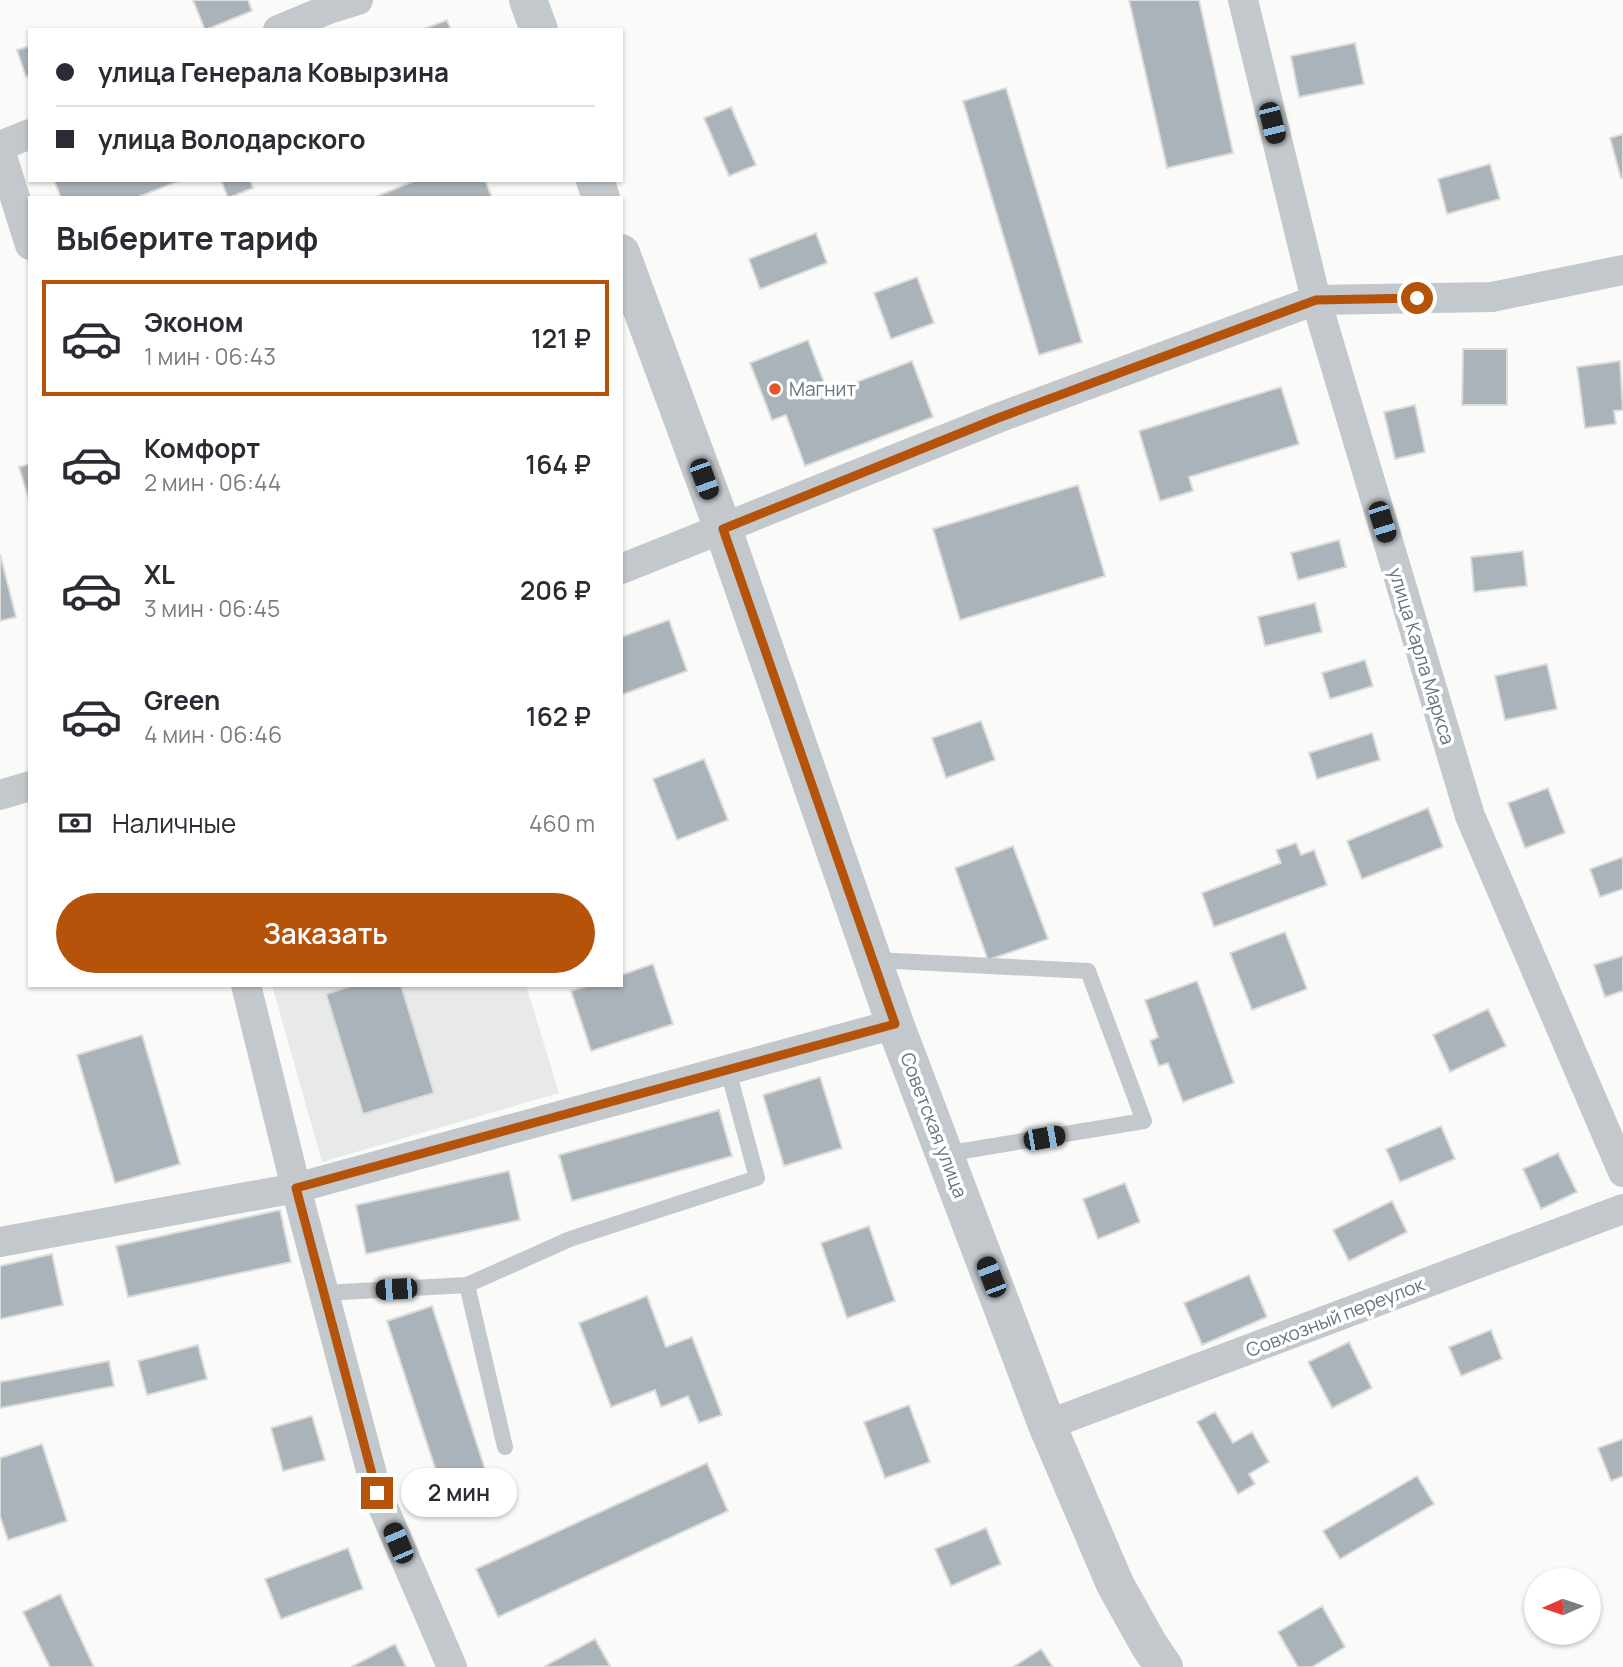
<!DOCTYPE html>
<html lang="ru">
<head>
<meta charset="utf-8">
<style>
	:root { --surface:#fff; --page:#f2f2f3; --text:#2b2b33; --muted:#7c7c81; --line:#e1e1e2; --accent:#b45309 }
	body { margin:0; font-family:Manrope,sans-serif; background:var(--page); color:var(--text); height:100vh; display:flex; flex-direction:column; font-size:26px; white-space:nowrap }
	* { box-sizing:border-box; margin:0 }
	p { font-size:23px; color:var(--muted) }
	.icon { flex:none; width:38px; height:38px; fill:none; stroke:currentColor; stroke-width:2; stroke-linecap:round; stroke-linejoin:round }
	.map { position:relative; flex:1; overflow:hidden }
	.details { position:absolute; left:28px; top:196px; width:595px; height:791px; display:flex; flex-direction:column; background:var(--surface); border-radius:0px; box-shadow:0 2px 5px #0004 }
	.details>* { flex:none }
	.banner { position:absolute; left:28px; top:28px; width:595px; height:154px; border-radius:0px; box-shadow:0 2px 5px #0004; display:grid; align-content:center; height:154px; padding:0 28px; background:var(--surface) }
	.needle { width:46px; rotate:267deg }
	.fabs { position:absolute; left:1524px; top:1568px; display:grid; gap:14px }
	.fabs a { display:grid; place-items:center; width:77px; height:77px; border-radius:50%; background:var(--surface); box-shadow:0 2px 5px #0004; font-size:35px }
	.end { position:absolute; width:32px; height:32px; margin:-16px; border:9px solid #b45309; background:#fff; box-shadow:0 0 0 4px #fff }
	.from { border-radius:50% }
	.bubble { position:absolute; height:49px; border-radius:24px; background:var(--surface); box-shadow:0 2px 5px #0004; font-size:23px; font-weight:600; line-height:49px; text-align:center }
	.car { position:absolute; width:21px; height:42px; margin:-21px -10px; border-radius:9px; box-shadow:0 0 5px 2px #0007; background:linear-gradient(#222 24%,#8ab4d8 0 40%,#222 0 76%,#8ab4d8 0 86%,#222 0) }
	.banner b { display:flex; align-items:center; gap:24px; height:66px; font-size:26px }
	.banner b+b { border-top:2px solid var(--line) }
	.banner i { width:18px; height:18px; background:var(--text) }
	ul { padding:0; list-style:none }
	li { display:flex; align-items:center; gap:21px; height:116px; margin:0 14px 10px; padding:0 14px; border:4px solid transparent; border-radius:0px }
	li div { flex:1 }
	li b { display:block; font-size:26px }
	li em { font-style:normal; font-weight:600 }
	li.current { border-color:var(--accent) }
	li>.icon { width:63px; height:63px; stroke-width:1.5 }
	h2 { padding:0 28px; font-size:32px; line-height:84px }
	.pay { display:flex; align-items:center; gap:18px; height:77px; padding:0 28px; font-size:26px }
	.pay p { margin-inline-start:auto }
	.action { display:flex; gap:14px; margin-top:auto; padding:14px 28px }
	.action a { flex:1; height:80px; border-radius:42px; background:var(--accent); color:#fff; font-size:28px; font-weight:600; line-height:80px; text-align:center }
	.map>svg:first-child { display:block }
	.built { fill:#e8e9e9 }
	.building { fill:#aab3b9; stroke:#dcdcda; stroke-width:2 }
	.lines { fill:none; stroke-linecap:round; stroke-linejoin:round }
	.service { stroke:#c3c8cc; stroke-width:16 }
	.minor { stroke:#c3c8cc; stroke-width:30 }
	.tertiary { stroke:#c3c8cc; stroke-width:38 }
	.route { stroke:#b45309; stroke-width:9 }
	.poi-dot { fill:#e4572e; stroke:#fff; stroke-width:2.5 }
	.labels { text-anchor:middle; stroke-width:7; stroke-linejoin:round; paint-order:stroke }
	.poi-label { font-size:19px; fill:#657683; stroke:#fff; text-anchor:start }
	.street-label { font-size:19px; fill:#657683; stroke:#fff }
</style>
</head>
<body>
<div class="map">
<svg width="1623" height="1667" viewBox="0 0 1623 1667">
	<rect width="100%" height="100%" fill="#fafaf8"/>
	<path class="built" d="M272,985h254l33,108 -237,69z"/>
	<path class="building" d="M193,0h55l4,11 -47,19z
		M1129,0h70l34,153 -66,15z
		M447,20l4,10h-30z
		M1355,43l9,41 -65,13 -8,-41z
		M30,46v30l-4,1 -9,-27z
		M1006,88l76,254 -43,13 -76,-254z
		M731,107l25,58 -27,11 -25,-58z
		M1623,134v43l-2,1 -11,-40z
		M1490,164l10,35 -53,15 -9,-35z
		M54,180h127l-45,18h-75z
		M221,180h29l3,8 -25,10z
		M416,180h69l7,18h-119z
		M816,233l11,30 -67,26 -11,-30z
		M917,277l17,46 -43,16 -17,-46z
		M808,340l20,53 84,-32 21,56 -128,49 -19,-51 -14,5 -22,-57z
		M1463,349h44v56h-45z
		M1620,361l3,49 -9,1 2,13 -31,4 -8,-61z
		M1281,387l18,57 -110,33 4,14 -33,10 -21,-70z
		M1415,405l10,47 -30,7 -11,-47z
		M30,464v39l-11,-36z
		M1078,485l27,91 -145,44 -27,-91z
		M1339,540l7,27 -48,13 -7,-27z
		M1523,551l4,35 -53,6 -3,-35z
		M0,554l16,63 -16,4z
		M1315,603l7,29 -57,14 -7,-29z
		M669,620l18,51 -66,24v-58z
		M1365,660l8,26 -43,13 -8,-26z
		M1547,664l10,45 -52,11 -10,-44z
		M981,721l14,39 -49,18 -14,-40z
		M1372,733l8,27 -63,19 -8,-26z
		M704,759l24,61 -51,20 -24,-61z
		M1548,788l17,45 -40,15 -17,-45z
		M1428,808l15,39 -81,32 -15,-38z
		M1296,843l5,12 13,-5 13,35 -113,42 -12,-34 79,-30 -5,-13z
		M1013,846l35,93 -60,21 -33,-92z
		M1623,857v32l-23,8 -10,-28z
		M1285,932l22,57 -55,21 -22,-57z
		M1623,956v35l-18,6 -11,-32z
		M653,964l20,60 -82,27 -20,-60 19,-6h31v-10z
		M1197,981l37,102 -51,19 -15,-39 -9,3 -9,-25 8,-4 -13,-37z
		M354,985h47l33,108 -71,21 -37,-120z
		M1488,1009l18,37 -56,26 -17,-37z
		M142,1035l38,129 -65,19 -38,-128z
		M820,1077l22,71 -58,18 -21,-71z
		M719,1110l13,46 -160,45 -13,-46z
		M1441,1126l14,33 -55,23 -14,-33z
		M1558,1153l19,39 -36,17 -18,-40z
		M509,1171l11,49 -154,34 -10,-49z
		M1125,1183l15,39 -42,17 -15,-40z
		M1392,1201l15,31 -58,29 -16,-31z
		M280,1210l11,52 -163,35 -12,-51z
		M869,1226l26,75 -48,17 -26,-75z
		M52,1254l11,51 -63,14v-53z
		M1249,1275l18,42 -65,28 -18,-42z
		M647,1296l19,51 26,-10 30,78 -23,8 -11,-27 -27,11 -6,-17 -44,17 -32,-84z
		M432,1306l54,166 -45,14 -54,-165z
		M1491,1330l11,29 -41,17 -12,-29z
		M1349,1342l23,46 -40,20 -24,-46z
		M198,1345l9,34 -60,16 -9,-34z
		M109,1361l5,25 -114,22v-26z
		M909,1405l21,57 -45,16 -21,-56z
		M1215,1412l18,31 19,-11 17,30 -20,12 6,10 -17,10 -41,-72z
		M312,1416l13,44 -42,11 -12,-43z
		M1623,1439v37l-12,5 -13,-33z
		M42,1444l25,77 -59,19 -8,-24v-58z
		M707,1463l21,48 -230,106 -22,-48z
		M1417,1476l17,28 -94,55 -17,-28z
		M986,1528l15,36 -50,22 -16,-37z
		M348,1548l15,41 -82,30 -16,-40z
		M60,1594l34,73h-44l-27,-55z
		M1322,1606l23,41 -33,20h-14l-20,-35z
		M595,1639l15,27 -64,1 -1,-1z
		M395,1644l11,23h-55z
		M1041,1649l12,18h-40z"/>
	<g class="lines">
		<path class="service" d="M875,960l213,11 56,150 -199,33
			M467,1285l38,162
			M324,1293l143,-8 103,-46 187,-61 -29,-108"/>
		<path class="minor" d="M1243,0l73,300 154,516 153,356
			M278,30l51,-21 29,-9
			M0,146l30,-12
			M0,150l30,95
			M621,569l377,-151 318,-118 176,-3 131,-27
			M0,795l30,-9
			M246,985l50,203 81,305 75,174
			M0,1242l296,-54 599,-164
			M1047,1425l576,-216"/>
		<path class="tertiary" d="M528,0l11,30
			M595,180l6,18
			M621,253l102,276 172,495 152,401 68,159 34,61 15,22"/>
	</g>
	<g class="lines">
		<path class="route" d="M377,1493l-81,-305 599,-164 -172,-495 275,-111 318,-118 101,-2"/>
	</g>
	<circle class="poi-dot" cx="775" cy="389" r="7"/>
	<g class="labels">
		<g class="poi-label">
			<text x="789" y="396">Магнит</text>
		</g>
		<g class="street-label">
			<text transform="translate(1422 656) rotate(73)" y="7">улица Карла Маркса</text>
			<text transform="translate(934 1125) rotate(69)" y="7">Советская улица</text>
			<text transform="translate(1335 1317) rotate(-21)" y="7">Совхозный переулок</text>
		</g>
	</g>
</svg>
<div class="fabs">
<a><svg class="needle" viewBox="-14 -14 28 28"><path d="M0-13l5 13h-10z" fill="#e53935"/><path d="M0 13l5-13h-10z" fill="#7c7c81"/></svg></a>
</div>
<i class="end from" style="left:1417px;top:298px"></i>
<i class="end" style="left:377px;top:1493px"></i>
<div class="bubble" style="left:401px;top:1468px;width:116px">2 мин</div>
<i class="car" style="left:1272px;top:123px;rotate:166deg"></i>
<i class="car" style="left:704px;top:479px;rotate:160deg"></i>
<i class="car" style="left:1382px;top:522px;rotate:163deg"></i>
<i class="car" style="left:1044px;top:1138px;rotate:80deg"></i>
<i class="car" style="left:991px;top:1277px;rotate:339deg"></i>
<i class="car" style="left:396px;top:1289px;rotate:267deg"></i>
<i class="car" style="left:398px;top:1543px;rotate:337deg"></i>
<div class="banner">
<b><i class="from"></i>улица Генерала Ковырзина</b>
<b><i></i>улица Володарского</b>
</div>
<section class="details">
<h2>Выберите тариф</h2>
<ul>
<li class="current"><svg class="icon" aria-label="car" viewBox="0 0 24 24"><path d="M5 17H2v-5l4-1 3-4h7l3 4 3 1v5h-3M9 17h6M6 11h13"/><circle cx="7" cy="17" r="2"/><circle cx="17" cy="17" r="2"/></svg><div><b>Эконом</b><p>1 мин · 06:43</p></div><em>121 ₽</em></li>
<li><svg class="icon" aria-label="car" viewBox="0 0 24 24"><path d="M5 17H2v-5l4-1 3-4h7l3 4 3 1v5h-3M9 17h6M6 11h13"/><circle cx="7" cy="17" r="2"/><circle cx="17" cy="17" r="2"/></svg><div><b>Комфорт</b><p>2 мин · 06:44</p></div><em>164 ₽</em></li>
<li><svg class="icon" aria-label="car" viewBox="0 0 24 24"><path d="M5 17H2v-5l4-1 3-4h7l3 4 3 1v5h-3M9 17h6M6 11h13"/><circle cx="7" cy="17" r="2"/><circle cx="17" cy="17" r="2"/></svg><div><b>XL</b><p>3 мин · 06:45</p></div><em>206 ₽</em></li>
<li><svg class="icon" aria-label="car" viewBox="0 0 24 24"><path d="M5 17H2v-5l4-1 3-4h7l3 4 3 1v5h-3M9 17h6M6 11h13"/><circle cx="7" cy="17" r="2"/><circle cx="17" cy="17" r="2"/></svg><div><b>Green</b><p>4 мин · 06:46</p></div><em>162 ₽</em></li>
</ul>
<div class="pay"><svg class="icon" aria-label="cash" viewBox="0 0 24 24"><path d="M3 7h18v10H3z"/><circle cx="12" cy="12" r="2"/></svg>Наличные<p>460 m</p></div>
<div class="action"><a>Заказать</a></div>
</section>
</div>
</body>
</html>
